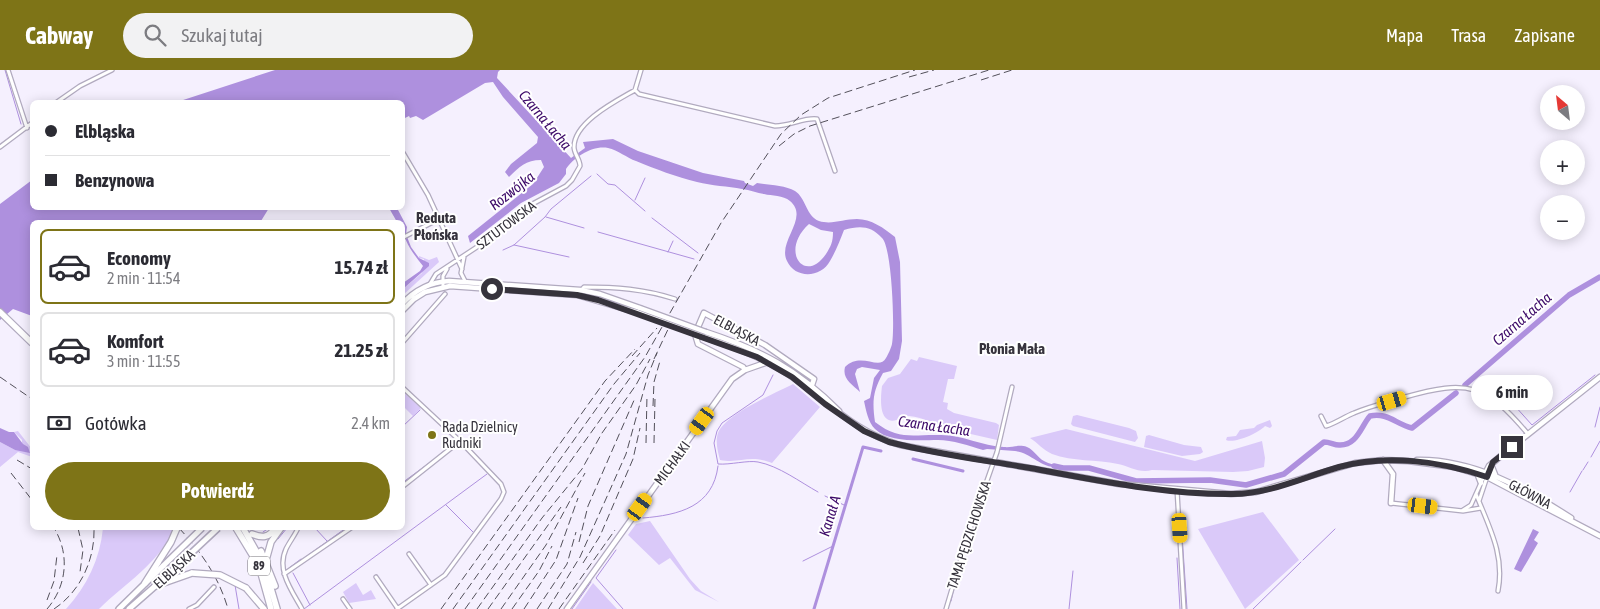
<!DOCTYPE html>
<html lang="pl">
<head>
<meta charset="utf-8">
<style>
	:root { --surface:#fff; --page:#f2f2f3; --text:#2b2b33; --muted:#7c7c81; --line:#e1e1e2; --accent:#7e7417 }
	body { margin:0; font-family:"Asap Condensed",sans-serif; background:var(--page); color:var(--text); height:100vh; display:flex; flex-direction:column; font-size:19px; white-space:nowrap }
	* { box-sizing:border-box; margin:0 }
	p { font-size:16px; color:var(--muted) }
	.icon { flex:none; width:28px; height:28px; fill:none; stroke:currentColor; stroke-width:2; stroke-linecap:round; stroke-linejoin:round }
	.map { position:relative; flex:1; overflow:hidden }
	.side { position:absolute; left:30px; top:150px; width:375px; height:310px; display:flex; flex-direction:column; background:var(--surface); border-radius:8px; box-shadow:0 2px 12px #0003 }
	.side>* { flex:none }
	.guide { position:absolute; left:30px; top:30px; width:375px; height:110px; border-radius:8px; box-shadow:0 2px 12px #0003; display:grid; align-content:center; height:110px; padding:0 15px; background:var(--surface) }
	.needle { width:32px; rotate:332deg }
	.controls { position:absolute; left:1540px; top:15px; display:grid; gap:10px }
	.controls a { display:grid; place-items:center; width:45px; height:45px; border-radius:50%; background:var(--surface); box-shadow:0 2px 12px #0003; font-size:25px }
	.end { position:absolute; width:22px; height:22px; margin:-11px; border:6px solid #36333c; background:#fff; box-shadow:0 0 0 2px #fff }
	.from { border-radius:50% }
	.bubble { position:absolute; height:35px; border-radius:18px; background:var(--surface); box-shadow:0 2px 12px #0003; font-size:16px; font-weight:700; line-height:35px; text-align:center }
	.car { position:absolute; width:15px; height:30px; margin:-15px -8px; border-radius:6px; box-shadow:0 0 4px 1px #0007; background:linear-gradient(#f5c518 24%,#345 0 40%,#f5c518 0 76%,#345 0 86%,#f5c518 0) }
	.guide b { display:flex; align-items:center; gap:18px; height:48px; font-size:19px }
	.guide b+b { border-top:1px solid var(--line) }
	.guide i { width:12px; height:12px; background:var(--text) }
	ul { padding:9px 0 0; list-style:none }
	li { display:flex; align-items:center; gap:15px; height:75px; margin:0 10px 8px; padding:0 5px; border:2px solid var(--line); border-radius:8px }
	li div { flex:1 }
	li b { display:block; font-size:19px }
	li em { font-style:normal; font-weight:700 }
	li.on { border-color:var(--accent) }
	li>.icon { width:45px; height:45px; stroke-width:1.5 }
	.pay { display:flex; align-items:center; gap:12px; height:55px; padding:0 15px; font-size:19px }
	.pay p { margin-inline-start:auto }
	.action { display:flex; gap:10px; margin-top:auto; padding:10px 15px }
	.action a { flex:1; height:58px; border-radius:30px; background:var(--accent); color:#fff; font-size:20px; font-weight:700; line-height:58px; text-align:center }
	header { display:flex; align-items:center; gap:30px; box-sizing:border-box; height:70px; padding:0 25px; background:var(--accent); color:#fff }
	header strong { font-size:24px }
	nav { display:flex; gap:28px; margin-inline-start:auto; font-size:18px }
	.search { width:350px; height:45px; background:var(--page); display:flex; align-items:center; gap:12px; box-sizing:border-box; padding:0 18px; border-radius:28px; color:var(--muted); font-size:19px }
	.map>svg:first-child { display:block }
	.green { fill:#dac9f9 }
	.water { fill:#ae90de; fill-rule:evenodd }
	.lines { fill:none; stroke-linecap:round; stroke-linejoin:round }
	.stream { stroke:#ae90de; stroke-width:1 }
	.canal { stroke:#ae90de; stroke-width:3 }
	.river { stroke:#ae90de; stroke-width:5.5 }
	.street-casing { stroke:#b1aabf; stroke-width:5.5 }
	.secondary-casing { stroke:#b1aabf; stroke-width:7 }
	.primary-casing { stroke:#b1aabf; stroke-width:8 }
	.highway-casing { stroke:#b1aabf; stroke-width:8 }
	.street { stroke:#fff; stroke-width:3 }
	.secondary { stroke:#fff; stroke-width:4.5 }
	.primary { stroke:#fff; stroke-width:5 }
	.highway { stroke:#fff; stroke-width:5.5 }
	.rail { stroke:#53505a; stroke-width:1; stroke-dasharray:8 4; stroke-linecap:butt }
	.secondary-bridge-casing { stroke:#b1aabf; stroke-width:7; stroke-linecap:butt }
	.primary-bridge-casing { stroke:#b1aabf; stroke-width:8; stroke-linecap:butt }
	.highway-bridge-casing { stroke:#b1aabf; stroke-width:8; stroke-linecap:butt }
	.secondary-bridge { stroke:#fff; stroke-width:4.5 }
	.primary-bridge { stroke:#fff; stroke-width:5 }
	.highway-bridge { stroke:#fff; stroke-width:5.5 }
	.route { stroke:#36333c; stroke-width:6 }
	.poi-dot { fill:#7e7417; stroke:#fff; stroke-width:2 }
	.labels { text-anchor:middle; stroke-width:4; stroke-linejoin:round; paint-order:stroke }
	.shield { fill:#fff; stroke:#727076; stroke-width:1 }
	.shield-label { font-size:12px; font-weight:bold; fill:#36333c }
	.street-label { font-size:14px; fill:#36333c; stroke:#fff }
	.poi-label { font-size:14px; fill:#36333c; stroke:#fff; text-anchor:start }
	.water-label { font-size:15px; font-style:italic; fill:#3c0968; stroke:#fff }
	.neighbourhood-label { font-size:15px; font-weight:bold; fill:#36333c; stroke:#fff }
</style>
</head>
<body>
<header>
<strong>Cabway</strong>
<div class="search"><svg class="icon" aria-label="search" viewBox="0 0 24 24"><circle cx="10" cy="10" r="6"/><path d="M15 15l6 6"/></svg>Szukaj tutaj</div>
<nav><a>Mapa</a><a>Trasa</a><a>Zapisane</a></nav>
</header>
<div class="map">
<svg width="1600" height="539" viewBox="0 0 1600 539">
	<rect width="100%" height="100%" fill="#f5f0fe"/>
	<path class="green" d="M419,186l10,4 8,-3 2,5 -36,33v-6l19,-16 2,-14 -5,-1z
		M919,287l38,9 -3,13h-6l-5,23 5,1 -1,6 7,4 42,10 3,2 -2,15 -35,-8 -7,-6c-16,2 -30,-9 -46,-10 -7,0 -15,8 -22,3 -8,-5 -6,-25 -5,-33l6,-8 12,-4 11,-15 6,2z
		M793,314l27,23 -48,56c-24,-9 -31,1 -52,-3 -2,-8 -5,-18 -2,-27 7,-19 58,-40 75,-49z
		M402,321l19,17 -8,8 -10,-10z
		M1077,345l52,13 7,3 2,7 -3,4 -62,-16 -2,-2 2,-8z
		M1270,350l2,6 -2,2 -5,-2c-6,7 -31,18 -39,14l1,-3 9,-1 4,-6 14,-2 3,-3z
		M1066,359l129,32 67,-20 3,17 -1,9 -16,4 -15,1 -81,-2c-12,4 -23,-4 -34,-6 -22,-5 -45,-2 -66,-10 -9,-4 -14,-11 -22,-16z
		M18,361l14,18v8l-14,-5 -18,15v-25l15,8h7v-10l-8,-8z
		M1149,365l35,10 17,2 2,5 -3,2 -18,2 -38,-9 2,-11z
		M1263,442l36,48 -54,49 -47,-80z
		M650,451l40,58 11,12 18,11 -24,-12 -25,-32 -11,7 -31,-30 8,-11z
		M103,458h71c-15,36 -49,55 -75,81h-33c21,-23 34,-50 37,-81z
		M356,513l7,12 8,-5 5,9 -27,4 -6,-11z
		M593,513l24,26h-42z"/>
	<path class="water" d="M275,0h225l-2,2 -1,6 74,80 14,-10 -2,-6 30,-3 25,12 65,22 41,8 1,2 8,3 4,-3c11,2 28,2 38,8 11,7 11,25 24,30 13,4 24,-2 38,-2 14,0 27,9 38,18l5,25 2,79 -3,18 -8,12 -8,2c-10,18 -11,28 -8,49 24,19 39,12 66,13 22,0 41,11 63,12 8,1 14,-3 23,0 7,3 11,11 17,14 5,3 13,4 19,6 -22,3 -30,-14 -48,-16 -9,-1 -18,-1 -28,-2l-4,1c-13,-4 -31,-10 -45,-10 -18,0 -49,3 -63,-11 -7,-7 -9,-19 -11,-28l6,-3 4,-20 6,-8 -18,-3 -5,2 -2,5 5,18c-8,-8 -18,-13 -15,-25 16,-16 34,4 41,-9 2,-3 5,-10 6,-14 3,-15 0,-97 -10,-106 -12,-13 -23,-12 -38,-8 -4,10 -8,21 -14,31 -9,17 -35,18 -43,0 -10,-20 23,-43 3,-60 -7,-6 -18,-5 -26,-7 -7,-1 -14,-4 -22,-5 -14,-3 -30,-3 -45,-7 -20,-5 -42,-13 -61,-21 -9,-3 -18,-11 -28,-13 -15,-3 -34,9 -42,21v5l-7,9 -38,20 -51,40 -2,-7 65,-52 11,-17 -3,-7c-15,0 -22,7 -32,17l-4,-5 6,-8 26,-21 1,-6 -35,-40 -10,-15 -8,1 -62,37 -7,-4 -6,2 -1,-2 -6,3 -1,-17h-233l4,-1 4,1zM809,154l12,6 12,2c0,10 -2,14 -7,22 -21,31 -47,-3 -17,-30z
		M32,110v28h237l-8,13 -6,1h-223v94l-19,-7 -13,11v-116z
		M389,138h8l10,19 -1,7 5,13 8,11 10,5v3l-26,23v-6l17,-12 3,-5c-11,-14 -20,-25 -21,-44h-5z
		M0,358l9,4h5l9,12 5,3 2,6 -15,-3 -15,-8z
		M1533,459l6,3 -5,8 4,3 -17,29 -7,-3z"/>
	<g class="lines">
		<path class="stream" d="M5,0l16,54
			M597,104l11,10 7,1 30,26
			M635,130l10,-22
			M546,147l38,11
			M652,148l46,35
			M598,162l96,27
			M514,175l55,12
			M503,180l11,-5 31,-28 6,-8 40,-33
			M668,182l5,-11
			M773,305l-10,20 -41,28 -5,8 -3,12 4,21c12,1 30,-4 40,-2 21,4 42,20 60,30
			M1510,337l4,-2 18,20 63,-50
			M402,357l18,-17
			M1595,357l5,-20
			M439,385l13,-10
			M1591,387l9,-16
			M1583,400l5,-8
			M402,413l34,-25
			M1570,422l12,-21
			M984,425l6,-18
			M825,426l19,9
			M981,433l2,-4
			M446,435l27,27
			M979,441l1,-4
			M643,448c36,-3 70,-11 75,-52
			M315,458l12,13
			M263,462l6,-4
			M971,465l7,-21
			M1182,465l5,74
			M278,469l9,-11
			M616,480l-20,28 27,31
			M304,488l42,-30
			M1177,488l3,51
			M1303,490l32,-31
			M803,491l30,-15
			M289,498l12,-9
			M293,503l17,32
			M235,515l4,24
			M954,519l15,-48
			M951,531l2,-9
			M304,539l183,-135
			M572,539l19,-27
			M1069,539l4,-38
			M1253,539l48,-47"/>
		<path class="canal" d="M913,389l50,12
			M814,539l49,-162 18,4"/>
		<path class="river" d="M1465,315l104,-90 31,-18
			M1054,396l9,2h26l47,13 74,-1 36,5 38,-11 40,-32c6,0 10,3 15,3 18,1 22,-19 31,-29 17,-4 26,8 42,12l44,-35"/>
		<g class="street-casing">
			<path id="street" d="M8,0l19,58
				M635,20l4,4 136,32c15,0 30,-9 42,-7l18,52
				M57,32l23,-16 32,-16
				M0,77l32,-24
				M402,81l26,44 34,74
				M402,168l37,-19
				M464,187l-3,16 4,8
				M430,214l6,-10 44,-29 45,-37 41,-22 6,-6 8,-14c0,-7 -6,-12 -6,-19 0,-25 42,-46 61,-57l6,-20
				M443,217v-11l4,-7
				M577,225l7,-8c32,0 60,2 91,12
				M402,273l43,-49
				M1321,346l5,10c10,-3 18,-9 28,-13 16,-7 34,-11 51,-16 63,-18 81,-13 123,37
				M402,417l58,-46
				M1177,420l7,119
				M1476,424c13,33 29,61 22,97
				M1479,431l8,-24
				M1391,433l72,8 18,-3
				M1463,440l8,-5 13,-29
				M298,458c-3,7 -8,13 -12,21 -10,21 6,42 16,60
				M409,484l22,31
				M284,504l67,-46
				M376,507l22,32
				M343,529l7,10
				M189,539l8,-4 17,-18
				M397,539l48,-34 56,-76 3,-7 -3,-8 -41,-43 -58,-54
				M946,539l22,-74 29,-83 15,-65"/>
		</g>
		<g class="secondary-casing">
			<path id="secondary" d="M402,234c13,-14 28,-22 47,-23l131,9 20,4 40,14
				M402,241l12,-12 11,-7 25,-6 127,9 62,18
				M706,262c55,18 91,37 133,79
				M704,267c29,10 58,20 84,37 39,26 64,57 112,71l219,39 112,10 25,-2 99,-29 28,-3 25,1 46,6 33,10 113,59
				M745,300l-2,-3 -45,-23 -3,-10 9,-21 61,32 49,34 -2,6
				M1383,390l10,14 -2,29
				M1417,390c56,-1 108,28 154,58
				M1492,397l4,10
				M1477,403l4,10
				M1485,404l4,-8 13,-11 98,-78
				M567,539l165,-230 13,-9 23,-8"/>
		</g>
		<g class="primary-casing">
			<path id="primary" d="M119,539l45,-44
				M129,539l41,-36"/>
		</g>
		<g class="highway-casing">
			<path id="highway" d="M0,242l32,31
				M236,458l23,38 12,43
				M243,458l21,37 13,44
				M252,464c10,4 17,4 23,-6
				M261,481l14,35
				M266,490l5,-18 10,-14
				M145,513l26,-41 6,-14
				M155,516l37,-13
				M246,518l18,21"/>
		</g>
		<use href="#street" class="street"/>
		<use href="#secondary" class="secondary"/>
		<use href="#primary" class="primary"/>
		<use href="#highway" class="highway"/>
		<path class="rail" d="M909,7l25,-7
			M981,10l31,-10
			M779,76l15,-12 16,-8 179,-56
			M632,286l25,-28
			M654,289l17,-36
			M0,307l32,22
			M653,336l1,-24 6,-21
			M646,373l1,-48
			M654,373l1,-44
			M17,390l15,9
			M11,403l21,27
			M78,458l5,22 -3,22
			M179,458c22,24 40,49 49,81
			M579,472l9,-36 47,-108
			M583,493l17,-27 33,-77 7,-31
			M47,530l7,-19 3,-26
			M47,539c20,-23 23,-55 7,-81
			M54,539c27,-18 41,-50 40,-81
			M441,539l164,-228 30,-32
			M453,539l161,-225 26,-31
			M465,539l180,-252 76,-134 60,-89 20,-19 27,-17 87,-28
			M477,539l65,-91 40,-49 20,-36 34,-48 14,-26
			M488,539l73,-102
			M501,539l45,-64 39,-72
			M512,539l27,-38 13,-25
			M524,539l32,-49 22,-62
			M537,539l30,-45 9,-32
			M548,539l32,-52 46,-103 22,-79 9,-22
			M559,539l56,-79"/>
		<g class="secondary-bridge-casing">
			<path id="secondary-bridge" d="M640,238l66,24
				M639,243l65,24"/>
		</g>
		<g class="primary-bridge-casing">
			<path id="primary-bridge" d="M164,495l38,-37
				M170,503l48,-45"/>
		</g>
		<g class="highway-bridge-casing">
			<path id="highway-bridge" d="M192,503l28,2 26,13"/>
		</g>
		<use href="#secondary-bridge" class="secondary-bridge"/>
		<use href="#primary-bridge" class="primary-bridge"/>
		<use href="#highway-bridge" class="highway-bridge"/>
	</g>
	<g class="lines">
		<path class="route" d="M492,219l85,6 21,5 159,57 35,20 33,27 39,27 25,11c46,12 94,18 141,26 66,12 136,27 203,26 36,0 71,-17 106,-27 47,-13 102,-6 148,10l6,-15 19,-15"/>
	</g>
	<circle class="poi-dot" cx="432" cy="365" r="5"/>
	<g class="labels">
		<rect class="shield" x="248" y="486.5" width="22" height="19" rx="4"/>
		<g class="shield-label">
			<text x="259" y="500">89</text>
		</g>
		<g class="street-label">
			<text transform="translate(506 155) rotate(-37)" y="5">SZTUTOWSKA</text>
			<text transform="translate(737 260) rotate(28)" y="5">ELBLĄSKA</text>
			<text transform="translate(672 393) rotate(-54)" y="5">MICHAŁKI</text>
			<text transform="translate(1530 424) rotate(28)" y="5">GŁÓWNA</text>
			<text transform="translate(969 465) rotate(-72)" y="5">TAMA PĘDZICHOWSKA</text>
			<text transform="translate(174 499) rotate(-42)" y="5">ELBLĄSKA</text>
		</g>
		<g class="poi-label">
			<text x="442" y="362">Rada Dzielnicy<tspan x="442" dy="16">Rudniki</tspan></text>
		</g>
		<g class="water-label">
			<text transform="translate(545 50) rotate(50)" y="5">Czarna Łacha</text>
			<text transform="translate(512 121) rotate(-38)" y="5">Rozwójka</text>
			<text transform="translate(1522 249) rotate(-41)" y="5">Czarna Łacha</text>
			<text transform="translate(934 356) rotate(8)" y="5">Czarna Łacha</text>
			<text transform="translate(830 446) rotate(-73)" y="5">Kanał A</text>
		</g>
		<g class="neighbourhood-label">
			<text x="436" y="153">Reduta<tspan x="436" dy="17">Płońska</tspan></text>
			<text x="1012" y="284">Płonia Mała</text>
		</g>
	</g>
</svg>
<div class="controls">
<a><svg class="needle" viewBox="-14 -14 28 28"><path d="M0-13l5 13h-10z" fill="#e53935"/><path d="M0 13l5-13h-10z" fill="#7c7c81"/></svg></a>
<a>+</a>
<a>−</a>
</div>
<i class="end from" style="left:492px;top:219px"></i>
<i class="end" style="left:1512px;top:377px"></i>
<div class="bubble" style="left:1471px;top:305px;width:82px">6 min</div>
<i class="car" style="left:1392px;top:331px;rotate:74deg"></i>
<i class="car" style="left:702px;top:351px;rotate:216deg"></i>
<i class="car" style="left:1423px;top:436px;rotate:97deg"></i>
<i class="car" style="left:640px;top:437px;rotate:36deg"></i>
<i class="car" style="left:1180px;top:458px;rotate:176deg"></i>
<div class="guide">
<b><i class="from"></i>Elbląska</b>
<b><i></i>Benzynowa</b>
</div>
<section class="side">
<ul>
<li class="on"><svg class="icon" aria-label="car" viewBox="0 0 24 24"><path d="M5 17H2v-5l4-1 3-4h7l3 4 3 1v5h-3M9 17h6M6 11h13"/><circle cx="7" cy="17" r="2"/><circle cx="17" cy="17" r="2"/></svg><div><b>Economy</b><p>2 min · 11:54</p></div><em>15.74 zł</em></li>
<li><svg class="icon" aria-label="car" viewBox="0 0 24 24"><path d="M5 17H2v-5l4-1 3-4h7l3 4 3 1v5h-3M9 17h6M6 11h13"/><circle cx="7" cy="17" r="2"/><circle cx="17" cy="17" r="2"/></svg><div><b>Komfort</b><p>3 min · 11:55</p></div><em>21.25 zł</em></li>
</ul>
<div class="pay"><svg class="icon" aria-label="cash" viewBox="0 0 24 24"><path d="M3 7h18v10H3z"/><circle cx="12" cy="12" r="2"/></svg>Gotówka<p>2.4 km</p></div>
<div class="action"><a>Potwierdź</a></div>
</section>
</div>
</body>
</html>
